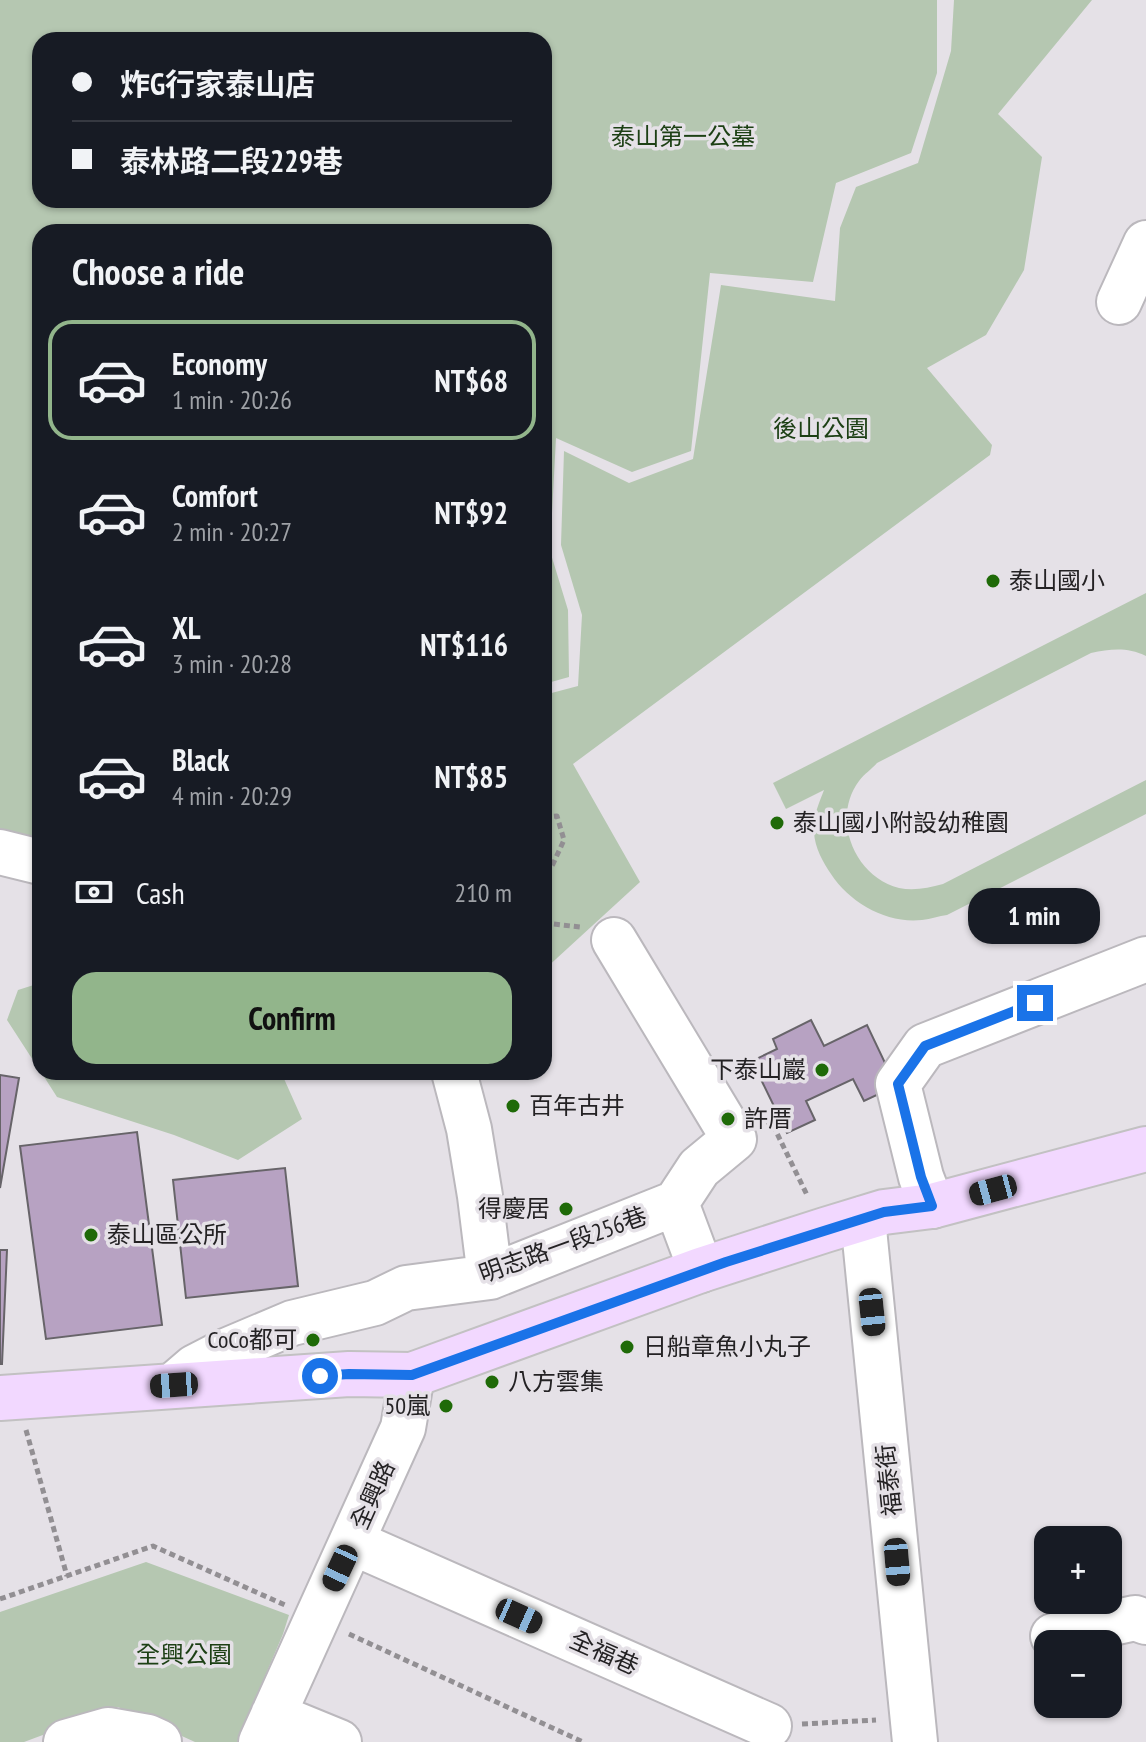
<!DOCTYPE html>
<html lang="en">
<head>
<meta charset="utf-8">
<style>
	:root { --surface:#171b24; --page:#20242c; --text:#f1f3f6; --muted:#9ea1a6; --line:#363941; --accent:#92b58b }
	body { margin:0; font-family:"PT Sans Narrow","Noto Sans TC",sans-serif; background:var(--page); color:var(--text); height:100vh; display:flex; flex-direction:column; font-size:30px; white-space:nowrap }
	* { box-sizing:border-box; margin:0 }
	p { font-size:26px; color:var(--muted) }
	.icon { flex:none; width:44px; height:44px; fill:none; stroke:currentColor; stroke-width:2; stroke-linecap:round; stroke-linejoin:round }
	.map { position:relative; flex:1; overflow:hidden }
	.panel { position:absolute; left:32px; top:224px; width:520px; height:856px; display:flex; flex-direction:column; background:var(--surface); border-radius:24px; box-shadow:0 2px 6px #0004 }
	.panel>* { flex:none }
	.guide { position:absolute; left:32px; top:32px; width:520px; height:176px; border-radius:24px; box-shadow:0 2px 6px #0004; display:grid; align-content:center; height:176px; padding:0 40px; background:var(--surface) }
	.fabs { position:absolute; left:1034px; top:1526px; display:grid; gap:16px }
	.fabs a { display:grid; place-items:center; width:88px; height:88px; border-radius:16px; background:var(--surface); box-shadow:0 2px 6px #0004; font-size:40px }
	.end { position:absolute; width:36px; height:36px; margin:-18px; border:10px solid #1a73e8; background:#fff; box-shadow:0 0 0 4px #fff }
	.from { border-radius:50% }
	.bubble { position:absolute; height:56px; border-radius:24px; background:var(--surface); box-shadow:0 2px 6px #0004; font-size:26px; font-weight:700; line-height:56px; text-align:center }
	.car { position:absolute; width:24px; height:48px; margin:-24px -12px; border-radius:10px; box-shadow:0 0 6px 2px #0007; background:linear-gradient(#222 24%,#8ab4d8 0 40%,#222 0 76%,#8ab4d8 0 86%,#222 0) }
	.guide b { display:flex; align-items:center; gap:28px; height:76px; font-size:30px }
	.guide b+b { border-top:2px solid var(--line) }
	.guide i { width:20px; height:20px; background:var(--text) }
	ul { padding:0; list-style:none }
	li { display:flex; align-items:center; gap:24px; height:120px; margin:0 16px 12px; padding:0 24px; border:4px solid transparent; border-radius:24px }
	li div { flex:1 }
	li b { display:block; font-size:30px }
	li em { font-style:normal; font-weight:700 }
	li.active { border-color:var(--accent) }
	li>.icon { width:72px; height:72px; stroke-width:1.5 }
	h2 { padding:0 40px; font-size:36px; line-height:96px }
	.pay { display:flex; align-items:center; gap:20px; height:88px; padding:0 40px; font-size:30px }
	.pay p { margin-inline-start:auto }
	.primary-button { display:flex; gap:16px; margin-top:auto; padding:16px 40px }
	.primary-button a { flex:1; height:92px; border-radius:24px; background:var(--accent); color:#111; font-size:32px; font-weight:700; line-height:92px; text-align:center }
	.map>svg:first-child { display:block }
	.green { fill:#b5c7b1; fill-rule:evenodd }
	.building { fill:#b7a2c2; stroke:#676469; stroke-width:2 }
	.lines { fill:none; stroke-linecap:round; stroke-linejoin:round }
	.minor-casing { stroke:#bbb8bd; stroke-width:48 }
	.major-casing { stroke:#c2c1c2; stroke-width:48 }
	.path { stroke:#928f93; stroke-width:5; stroke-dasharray:6 4; stroke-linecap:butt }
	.minor { stroke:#fff; stroke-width:44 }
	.major { stroke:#f2d8ff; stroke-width:44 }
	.route { stroke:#1a73e8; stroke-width:10 }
	.poi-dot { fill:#1f6a08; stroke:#e5e1e7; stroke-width:3 }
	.labels { text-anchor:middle; stroke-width:7; stroke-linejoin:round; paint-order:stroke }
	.park-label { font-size:24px; fill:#1d4015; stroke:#e5e1e7 }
	.poi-label { font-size:24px; fill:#242224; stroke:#e5e1e7; text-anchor:start }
	.street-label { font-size:24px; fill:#242224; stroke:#e5e1e7 }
</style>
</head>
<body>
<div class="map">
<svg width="1146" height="1742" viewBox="0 0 1146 1742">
	<rect width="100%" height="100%" fill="#e5e1e7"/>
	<path class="green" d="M0,0h937v73l-26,80 -75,30 -23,99 -103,-9 -19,178 -59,21 -76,-34 -6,113 18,59 1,67 -25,7v-452h-504v617l-40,-21zM40,40h504v160h-504z
		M954,0h138l-94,114 44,43 -18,113 -38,65 -59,33 65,77 -2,10 -417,309 67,118 -96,88v-275l34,-9 4,-71 -21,-70 3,-94 65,32 64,-24 28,-174 114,16 5,-73 16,-41 62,-24 33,-112z
		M1146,593v63c-19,-9 -35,-7 -55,-3l-214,110c-5,6 -13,11 -18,18 -28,37 -5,96 40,107 15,3 29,0 44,-4l203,-104v34l-199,101c-8,1 -16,4 -25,5 -35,4 -72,-17 -91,-46 -8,-12 -16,-26 -17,-41 -2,-14 5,-30 10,-43l-38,19 -13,-26z
		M40,983v88l-33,-51 11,-30z
		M41,1072h240l21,47 -64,41 -64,-25 -117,-38z
		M146,1562l143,53 -6,19 -46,108h-42l-77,-35 -94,35h-24v-130z"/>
	<path class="building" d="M811,1020l13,26 43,-21 29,61 -32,15 -11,-22 -47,22 9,19 -28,13 -35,-72 25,-12 -4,-10z
		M0,1075l19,3 -19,110z
		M137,1132l25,193 -116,14 -26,-193z
		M285,1168l13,118 -112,12 -13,-118z
		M0,1250h7l-5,114h-2z"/>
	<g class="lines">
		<g class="minor-casing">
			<path id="minor" d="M1119,302l27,-59
				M0,852l40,10
				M454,1072l15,57 11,67 10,81
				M676,1203l25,67
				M932,1206l-11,-29 -23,-93 27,-38 221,-87
				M863,1219l52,523
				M174,1385l21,-18 33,-17 64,-27 83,-20 31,-15 84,-11 186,-74 23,-35 35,-29 -120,-199
				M352,1542l417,184
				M1053,1636l82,-18 11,4
				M273,1715l66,27
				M66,1742l42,-12 40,7 11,5
				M261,1742l142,-314 9,-53"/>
		</g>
		<g class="major-casing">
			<path id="major" d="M0,1398l349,-24 63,1 289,-105 124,-40 59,-18 48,-6 214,-57"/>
		</g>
		<path class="path" d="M544,817l13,-1 7,24 -11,24 -9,13
			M544,923l36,4
			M766,1123l5,-2 37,76
			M26,1430l41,146
			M0,1599l153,-53 132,59
			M349,1634l234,108
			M802,1724l74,-4"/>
		<use href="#minor" class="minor"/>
		<use href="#major" class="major"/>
	</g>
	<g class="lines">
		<path class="route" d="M320,1376l29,-2 63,1 314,-113 158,-50 48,-6 -11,-29 -23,-93 27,-38 110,-43"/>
	</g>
	<g class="poi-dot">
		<circle cx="993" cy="581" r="8"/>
		<circle cx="777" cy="823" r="8"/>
		<circle cx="822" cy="1070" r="8"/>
		<circle cx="513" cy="1106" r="8"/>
		<circle cx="728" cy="1119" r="8"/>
		<circle cx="566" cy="1209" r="8"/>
		<circle cx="91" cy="1235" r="8"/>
		<circle cx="313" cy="1340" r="8"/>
		<circle cx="627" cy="1347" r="8"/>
		<circle cx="492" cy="1382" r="8"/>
		<circle cx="446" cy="1406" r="8"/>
	</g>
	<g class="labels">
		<g class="park-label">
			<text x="683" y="145">泰山第一公墓</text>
			<text x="821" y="437">後山公園</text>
			<text x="184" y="1663">全興公園</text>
		</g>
		<g class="poi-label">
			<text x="1009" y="589">泰山國小</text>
			<text x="793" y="831">泰山國小附設幼稚園</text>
			<text x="806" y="1078" text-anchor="end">下泰山巖</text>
			<text x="529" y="1114">百年古井</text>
			<text x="744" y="1127">許厝</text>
			<text x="550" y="1217" text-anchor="end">得慶居</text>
			<text x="107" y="1243">泰山區公所</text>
			<text x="297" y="1348" text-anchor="end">CoCo都可</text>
			<text x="643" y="1355">日船章魚小丸子</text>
			<text x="508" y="1390">八方雲集</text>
			<text x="430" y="1414" text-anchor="end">50嵐</text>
		</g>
		<g class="street-label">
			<text transform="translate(563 1245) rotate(-20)" y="8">明志路一段256巷</text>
			<text transform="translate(889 1480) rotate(-96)" y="8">福泰街</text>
			<text transform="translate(373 1495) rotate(-66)" y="8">全興路</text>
			<text transform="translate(604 1653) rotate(24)" y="8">全福巷</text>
		</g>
	</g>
</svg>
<div class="fabs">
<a>+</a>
<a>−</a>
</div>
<i class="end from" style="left:320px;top:1376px"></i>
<i class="end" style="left:1035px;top:1003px"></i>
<div class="bubble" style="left:968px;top:888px;width:132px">1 min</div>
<i class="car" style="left:993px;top:1190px;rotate:255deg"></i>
<i class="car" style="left:872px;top:1312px;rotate:174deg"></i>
<i class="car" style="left:174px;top:1385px;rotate:266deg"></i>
<i class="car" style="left:897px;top:1562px;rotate:175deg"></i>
<i class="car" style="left:340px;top:1568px;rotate:205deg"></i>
<i class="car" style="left:519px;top:1616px;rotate:114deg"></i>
<div class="guide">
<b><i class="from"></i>炸G行家泰山店</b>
<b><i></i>泰林路二段229巷</b>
</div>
<section class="panel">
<h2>Choose a ride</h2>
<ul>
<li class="active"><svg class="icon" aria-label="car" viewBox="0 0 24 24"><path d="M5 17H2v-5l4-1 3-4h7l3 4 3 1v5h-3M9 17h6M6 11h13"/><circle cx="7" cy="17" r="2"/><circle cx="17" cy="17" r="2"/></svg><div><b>Economy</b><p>1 min · 20:26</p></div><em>NT$68</em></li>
<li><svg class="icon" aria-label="car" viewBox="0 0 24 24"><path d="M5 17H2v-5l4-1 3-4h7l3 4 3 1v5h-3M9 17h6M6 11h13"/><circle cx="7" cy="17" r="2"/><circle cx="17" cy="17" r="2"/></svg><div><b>Comfort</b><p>2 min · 20:27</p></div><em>NT$92</em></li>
<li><svg class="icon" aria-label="car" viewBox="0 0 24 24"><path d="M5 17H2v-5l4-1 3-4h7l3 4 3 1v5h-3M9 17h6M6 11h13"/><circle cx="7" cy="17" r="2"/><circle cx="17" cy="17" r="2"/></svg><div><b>XL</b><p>3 min · 20:28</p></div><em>NT$116</em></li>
<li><svg class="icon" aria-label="car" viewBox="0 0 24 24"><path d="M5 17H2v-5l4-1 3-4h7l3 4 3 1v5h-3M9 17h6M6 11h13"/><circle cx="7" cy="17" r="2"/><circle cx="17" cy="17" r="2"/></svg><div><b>Black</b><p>4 min · 20:29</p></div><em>NT$85</em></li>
</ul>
<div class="pay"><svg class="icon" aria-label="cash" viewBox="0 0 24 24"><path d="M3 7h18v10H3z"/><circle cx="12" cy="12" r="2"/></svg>Cash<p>210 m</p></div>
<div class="primary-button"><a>Confirm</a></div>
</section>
</div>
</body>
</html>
